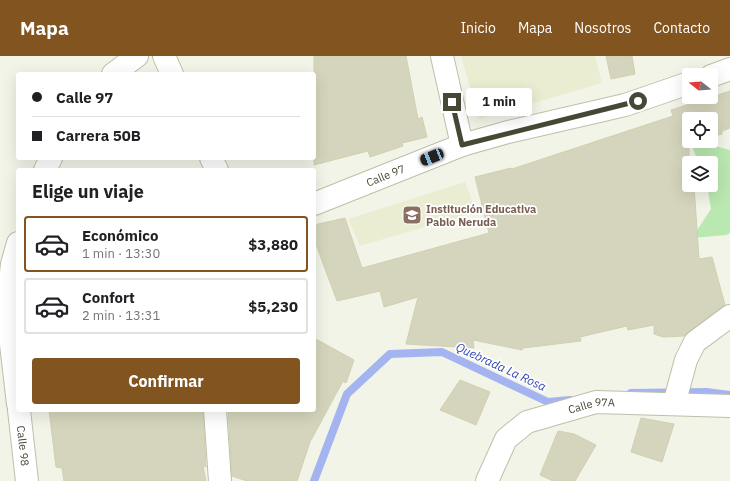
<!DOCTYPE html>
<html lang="es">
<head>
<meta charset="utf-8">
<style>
	:root { --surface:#fff; --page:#f2f2f2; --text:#202124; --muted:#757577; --line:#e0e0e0; --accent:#825420 }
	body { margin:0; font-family:"IBM Plex Sans",sans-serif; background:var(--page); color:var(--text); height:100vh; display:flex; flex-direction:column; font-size:15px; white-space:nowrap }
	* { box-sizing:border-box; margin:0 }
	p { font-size:13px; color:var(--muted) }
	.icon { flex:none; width:22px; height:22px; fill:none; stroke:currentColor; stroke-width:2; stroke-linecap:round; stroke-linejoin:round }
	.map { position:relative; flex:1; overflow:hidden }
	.drawer { position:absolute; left:16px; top:112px; width:300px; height:244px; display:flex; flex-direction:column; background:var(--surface); border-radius:4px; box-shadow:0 4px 16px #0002 }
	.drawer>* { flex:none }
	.guide { position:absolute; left:16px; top:16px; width:300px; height:88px; border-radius:4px; box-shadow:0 4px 16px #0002; display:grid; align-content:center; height:88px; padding:0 16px; background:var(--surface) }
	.needle { width:26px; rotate:287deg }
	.controls { position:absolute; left:682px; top:12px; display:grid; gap:8px }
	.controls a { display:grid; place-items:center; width:36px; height:36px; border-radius:4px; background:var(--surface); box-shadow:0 4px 16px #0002; font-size:20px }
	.end { position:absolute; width:18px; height:18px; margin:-9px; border:5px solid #474736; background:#fff; box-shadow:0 0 0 2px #fff }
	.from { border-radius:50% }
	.bubble { position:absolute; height:28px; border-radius:4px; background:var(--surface); box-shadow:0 4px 16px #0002; font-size:13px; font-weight:700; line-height:28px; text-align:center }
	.car { position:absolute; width:12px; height:24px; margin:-12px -6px; border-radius:5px; box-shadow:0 0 3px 1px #0007; background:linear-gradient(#222 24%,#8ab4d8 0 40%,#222 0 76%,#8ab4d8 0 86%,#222 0) }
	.guide b { display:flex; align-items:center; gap:14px; height:38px; font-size:15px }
	.guide b+b { border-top:1px solid var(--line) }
	.guide i { width:10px; height:10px; background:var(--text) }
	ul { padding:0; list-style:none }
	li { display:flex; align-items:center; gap:12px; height:56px; margin:0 8px 6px; padding:0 8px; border:2px solid var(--line); border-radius:4px }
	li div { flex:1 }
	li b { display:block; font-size:15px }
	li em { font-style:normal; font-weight:700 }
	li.on { border-color:var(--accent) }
	li>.icon { width:36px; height:36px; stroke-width:1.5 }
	h2 { padding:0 16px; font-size:18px; line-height:48px }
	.primary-button { display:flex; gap:8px; margin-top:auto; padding:8px 16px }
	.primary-button a { flex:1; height:46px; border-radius:4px; background:var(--accent); color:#fff; font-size:16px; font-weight:700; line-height:46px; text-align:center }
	header { display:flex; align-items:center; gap:24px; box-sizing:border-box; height:56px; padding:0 20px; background:var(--accent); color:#fff }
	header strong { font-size:19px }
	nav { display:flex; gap:22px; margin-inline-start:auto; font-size:14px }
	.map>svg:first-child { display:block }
	.education { fill:#eaedd2 }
	.green { fill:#bae8b1 }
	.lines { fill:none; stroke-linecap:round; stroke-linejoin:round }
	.stream { stroke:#a4b4f0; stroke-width:8 }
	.building { fill:#d5d5bd; stroke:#d0d0b0 }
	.street-casing { stroke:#bebfaa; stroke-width:24 }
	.street { stroke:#fff; stroke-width:22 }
	.route { stroke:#474736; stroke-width:5 }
	.labels { text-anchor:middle; stroke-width:3.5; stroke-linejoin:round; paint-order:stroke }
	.street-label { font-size:11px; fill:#474736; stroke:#fff }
	.education-label { font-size:11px; font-weight:bold; fill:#785e54; stroke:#fff; text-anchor:start }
	.water-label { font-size:12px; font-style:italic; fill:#2f49b3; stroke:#fff }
</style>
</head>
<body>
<header>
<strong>Mapa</strong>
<nav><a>Inicio</a><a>Mapa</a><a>Nosotros</a><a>Contacto</a></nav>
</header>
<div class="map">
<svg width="730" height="425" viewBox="0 0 730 425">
	<rect width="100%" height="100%" fill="#f3f4e8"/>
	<path class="education" d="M461,0h134l7,27 -123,36z
		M465,126l11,30 -116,34 -12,-27z"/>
	<path class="green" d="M698,85l32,9v83l-4,2 -34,3 19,-29 -4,-24h4v-22h-12l-8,-19z"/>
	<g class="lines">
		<path class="stream" d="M631,337l75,-1 24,3
			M314,425l33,-87 43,-40 52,-2 106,50 22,-2"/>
	</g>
	<path class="building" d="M314,0h92l12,63 4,-2 5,20 -25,6 1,3 -33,11 -2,-6 -54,14z
		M606,0h26l3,18 -24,5z
		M730,35v37l-8,3v3l-11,3v-18h-22v22h10l-10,3v41h5l5,74 13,-2 13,48 -41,31 -21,1 -9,-3v-9l-26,5 -1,-4 -47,11 1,4 -58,7 -1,2 -49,-10 1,8 -68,-4 12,-47 -34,10 -4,-16 -43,10 -23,-62v-14l31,-7 17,50 127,-35 -14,-56 36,-9 1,1 161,-53 -2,-6z
		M314,282l40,22 -8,23 -3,-2 -33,61 -13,39h-50l-15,-5 -4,-66h86z
		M460,324l30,12 -14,33 -36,-15z
		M49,354h154l3,57 -3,-1 3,15h-142l-2,-13 -6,-1z
		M641,362l33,6 -12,38 -31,-10z
		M558,375l16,3 22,11 -21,36h-22l-13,-6z"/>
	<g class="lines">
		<g class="street-casing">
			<g id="street">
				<path d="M164,0l8,18"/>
				<path d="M442,0l20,89"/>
				<path d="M113,18l24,-18"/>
				<path d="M711,20l19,-7"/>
				<path d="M211,102l6,12"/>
				<path d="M45,114l6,-12"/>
				<path id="s1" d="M314,148l148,-59 46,-13 117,-27 64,-22"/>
				<path d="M18,187l-6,21 -5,46 11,94"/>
				<path d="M674,348l12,-44 9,-18 35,-26"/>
				<path id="s2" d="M19,354l8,71"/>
				<path d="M215,354l5,71"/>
				<path id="s3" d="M487,425l19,-42 21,-17 69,-20 134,4"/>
			</g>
		</g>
		<use href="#street" class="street"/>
	</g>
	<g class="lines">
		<path class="route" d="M452,46l10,43 176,-44"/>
	</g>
	<defs>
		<g id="school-square" transform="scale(1)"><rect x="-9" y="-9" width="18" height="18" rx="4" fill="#8d6e63" stroke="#fff"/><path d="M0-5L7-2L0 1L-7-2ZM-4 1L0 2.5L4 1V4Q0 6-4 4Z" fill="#fff"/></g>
	</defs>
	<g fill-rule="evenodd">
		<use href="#school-square" x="412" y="159"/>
	</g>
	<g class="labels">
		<g class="street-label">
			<text dy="4" stroke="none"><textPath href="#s1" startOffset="77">Calle 97</textPath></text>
			<text dy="4" stroke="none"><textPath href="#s3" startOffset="140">Calle 97A</textPath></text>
			<text dy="4" stroke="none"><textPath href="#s2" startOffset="36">Calle 98</textPath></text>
		</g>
		<g class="education-label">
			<text x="426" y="157">Institución Educativa<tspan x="426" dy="13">Pablo Neruda</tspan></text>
		</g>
		<g class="water-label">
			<text transform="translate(501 311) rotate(25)" y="4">Quebrada La Rosa</text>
		</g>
	</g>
</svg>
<div class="controls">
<a><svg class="needle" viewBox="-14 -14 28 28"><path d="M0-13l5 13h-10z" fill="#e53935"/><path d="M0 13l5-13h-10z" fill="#757577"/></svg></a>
<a><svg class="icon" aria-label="locate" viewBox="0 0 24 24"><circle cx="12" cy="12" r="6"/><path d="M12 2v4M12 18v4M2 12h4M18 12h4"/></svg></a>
<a><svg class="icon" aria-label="layers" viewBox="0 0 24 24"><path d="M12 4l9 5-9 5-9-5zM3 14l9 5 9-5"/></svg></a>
</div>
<i class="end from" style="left:638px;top:45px"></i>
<i class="end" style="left:452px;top:46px"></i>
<div class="bubble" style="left:466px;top:32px;width:66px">1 min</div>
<i class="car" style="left:432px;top:101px;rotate:248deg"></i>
<div class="guide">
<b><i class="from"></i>Calle 97</b>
<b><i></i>Carrera 50B</b>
</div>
<section class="drawer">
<h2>Elige un viaje</h2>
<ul>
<li class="on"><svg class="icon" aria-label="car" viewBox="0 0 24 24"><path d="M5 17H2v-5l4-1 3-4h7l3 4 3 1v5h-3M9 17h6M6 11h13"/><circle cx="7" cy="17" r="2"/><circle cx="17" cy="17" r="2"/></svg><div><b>Económico</b><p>1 min · 13:30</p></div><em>$3,880</em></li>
<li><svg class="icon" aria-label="car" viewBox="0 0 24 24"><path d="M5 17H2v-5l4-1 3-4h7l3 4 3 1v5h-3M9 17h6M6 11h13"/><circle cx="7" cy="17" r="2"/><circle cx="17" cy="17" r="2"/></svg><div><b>Confort</b><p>2 min · 13:31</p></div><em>$5,230</em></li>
</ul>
<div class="primary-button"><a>Confirmar</a></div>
</section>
</div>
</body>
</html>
